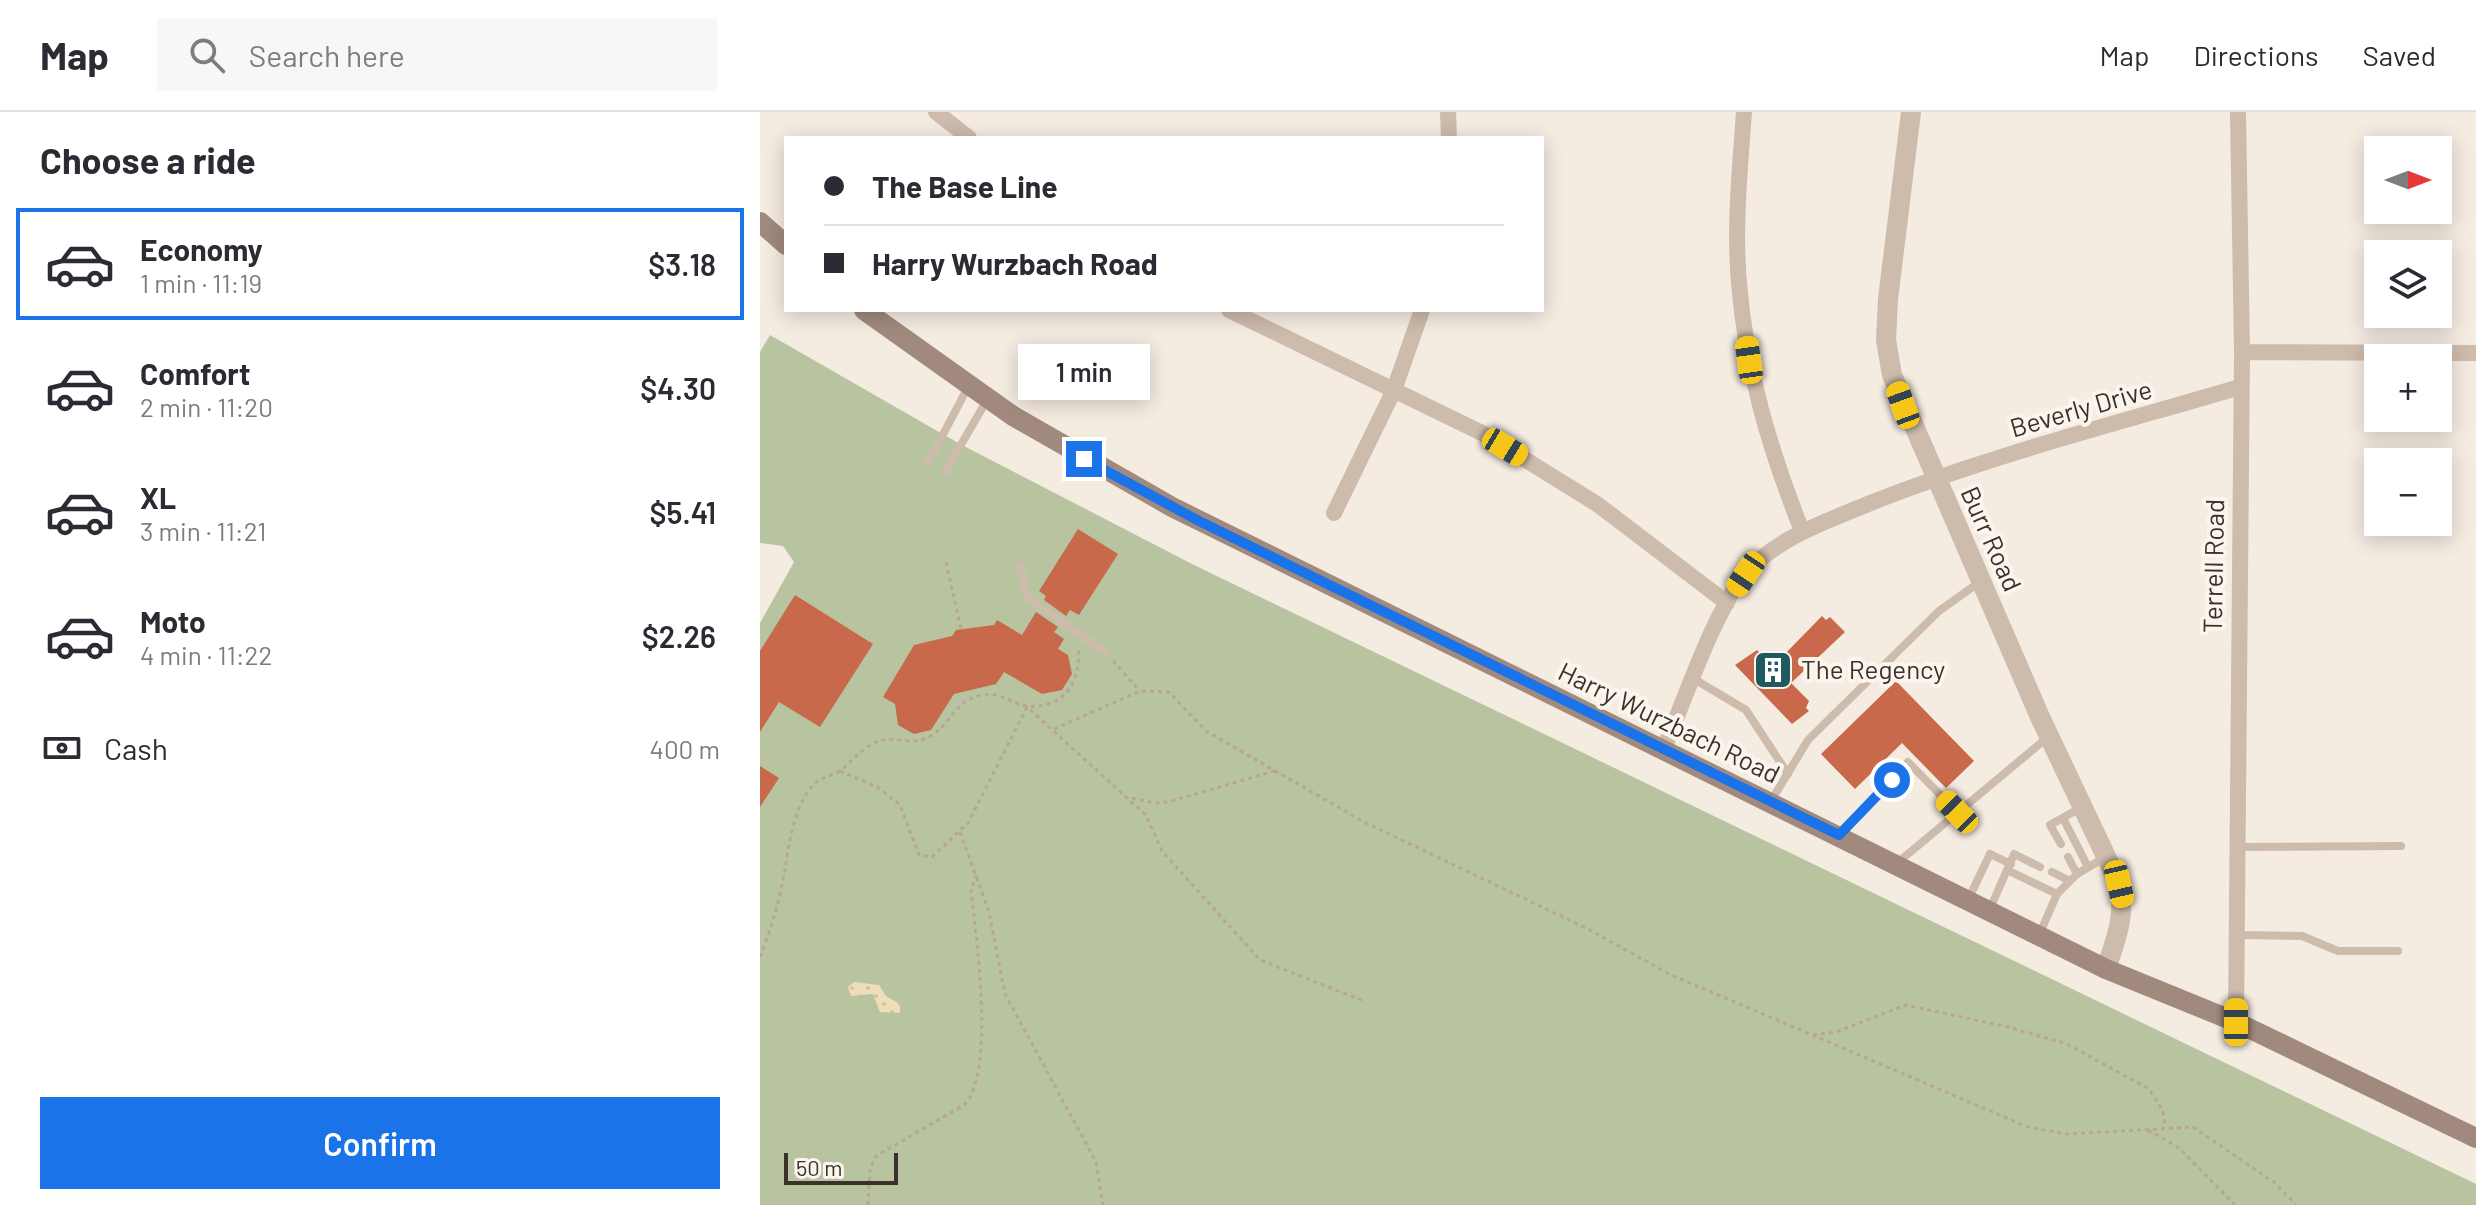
<!DOCTYPE html>
<html lang="en">
<head>
<meta charset="utf-8">
<style>
	:root { --surface:#fff; --page:#f7f7f7; --text:#2b2b33; --muted:#7c7c81; --line:#e1e1e2; --accent:#1a73e8 }
	body { margin:0; font-family:Barlow,sans-serif; background:var(--page); color:var(--text); height:100vh; display:flex; flex-direction:column; font-size:30px; white-space:nowrap }
	* { box-sizing:border-box; margin:0 }
	p { font-size:26px; color:var(--muted) }
	.icon { flex:none; width:44px; height:44px; fill:none; stroke:currentColor; stroke-width:2; stroke-linecap:round; stroke-linejoin:round }
	.map { position:relative; flex:1; overflow:hidden }
	.side { display:flex; flex-direction:column; background:var(--surface); width:760px }
	.side>* { flex:none }
	.top-card { position:absolute; left:24px; top:24px; width:760px; height:176px; border-radius:0px; box-shadow:0 4px 20px #0003; display:grid; align-content:center; height:176px; padding:0 40px; background:var(--surface) }
	.needle { width:52px; rotate:90deg }
	.buttons { position:absolute; left:1604px; top:24px; display:grid; gap:16px }
	.buttons a { display:grid; place-items:center; width:88px; height:88px; border-radius:0px; background:var(--surface); box-shadow:0 4px 20px #0003; font-size:40px }
	.scale { position:absolute; left:24px; bottom:20px; width:114px; box-sizing:border-box; padding-left:8px; border:4px solid #3b302b; border-top:0; font-size:22px; line-height:28px; white-space:nowrap; color:#3b302b; -webkit-text-stroke:6px #fbf5ee; paint-order:stroke }
	.end { position:absolute; width:36px; height:36px; margin:-18px; border:10px solid #1a73e8; background:#fff; box-shadow:0 0 0 4px #fff }
	.from { border-radius:50% }
	.bubble { position:absolute; height:56px; border-radius:0px; background:var(--surface); box-shadow:0 4px 20px #0003; font-size:26px; font-weight:600; line-height:56px; text-align:center }
	.car { position:absolute; width:24px; height:48px; margin:-24px -12px; border-radius:10px; box-shadow:0 0 6px 2px #0007; background:linear-gradient(#f5c518 24%,#345 0 40%,#f5c518 0 76%,#345 0 86%,#f5c518 0) }
	.top-card b { display:flex; align-items:center; gap:28px; height:76px; font-size:30px }
	.top-card b+b { border-top:2px solid var(--line) }
	.top-card i { width:20px; height:20px; background:var(--text) }
	ul { padding:0; list-style:none }
	li { display:flex; align-items:center; gap:24px; height:112px; margin:0 16px 12px; padding:0 24px; border:4px solid transparent; border-radius:0px }
	li div { flex:1 }
	li b { display:block; font-size:30px }
	li em { font-style:normal; font-weight:600 }
	li.active { border-color:var(--accent) }
	li>.icon { width:72px; height:72px; stroke-width:1.5 }
	h2 { padding:0 40px; font-size:36px; line-height:96px }
	.pay { display:flex; align-items:center; gap:20px; height:88px; padding:0 40px; font-size:30px }
	.pay p { margin-inline-start:auto }
	.action { display:flex; gap:16px; margin-top:auto; padding:16px 40px }
	.action a { flex:1; height:92px; border-radius:0px; background:var(--accent); color:#fff; font-size:32px; font-weight:600; line-height:92px; text-align:center }
	header { display:flex; align-items:center; gap:48px; box-sizing:border-box; height:112px; padding:0 40px; background:var(--surface); border-bottom:2px solid var(--line) }
	header strong { font-size:38px }
	nav { display:flex; gap:44px; margin-inline-start:auto; font-size:28px }
	.search { width:560px; height:72px; background:var(--page); display:flex; align-items:center; gap:20px; box-sizing:border-box; padding:0 28px; border-radius:0px; color:var(--muted); font-size:30px }
	main { display:flex; flex:1; min-height:0 }
	.map>svg:first-child { display:block }
	.green { fill:#b8c4a0 }
	.sand { fill:url(#sand-dots) }
	.building { fill:#c8694b }
	.lines { fill:none; stroke-linecap:round; stroke-linejoin:round }
	.path { stroke:#b9a596; stroke-width:3; stroke-dasharray:4 4; stroke-linecap:butt }
	.service { stroke:#cdbbac; stroke-width:8 }
	.minor { stroke:#cdbbac; stroke-width:16 }
	.tertiary { stroke:#cdbbac; stroke-width:20 }
	.secondary { stroke:#a18a7d; stroke-width:20 }
	.route { stroke:#1a73e8; stroke-width:10 }
	.labels { text-anchor:middle; stroke-width:8; stroke-linejoin:round; paint-order:stroke }
	.street-label { font-size:26px; fill:#3b302b; stroke:#fbf5ee }
	.poi-label { font-size:26px; fill:#3b302b; stroke:#fbf5ee; text-anchor:start }
</style>
</head>
<body>
<header>
<strong>Map</strong>
<div class="search"><svg class="icon" aria-label="search" viewBox="0 0 24 24"><circle cx="10" cy="10" r="6"/><path d="M15 15l6 6"/></svg>Search here</div>
<nav><a>Map</a><a>Directions</a><a>Saved</a></nav>
</header>
<main>
<section class="side">
<h2>Choose a ride</h2>
<ul>
<li class="active"><svg class="icon" aria-label="car" viewBox="0 0 24 24"><path d="M5 17H2v-5l4-1 3-4h7l3 4 3 1v5h-3M9 17h6M6 11h13"/><circle cx="7" cy="17" r="2"/><circle cx="17" cy="17" r="2"/></svg><div><b>Economy</b><p>1 min · 11:19</p></div><em>$3.18</em></li>
<li><svg class="icon" aria-label="car" viewBox="0 0 24 24"><path d="M5 17H2v-5l4-1 3-4h7l3 4 3 1v5h-3M9 17h6M6 11h13"/><circle cx="7" cy="17" r="2"/><circle cx="17" cy="17" r="2"/></svg><div><b>Comfort</b><p>2 min · 11:20</p></div><em>$4.30</em></li>
<li><svg class="icon" aria-label="car" viewBox="0 0 24 24"><path d="M5 17H2v-5l4-1 3-4h7l3 4 3 1v5h-3M9 17h6M6 11h13"/><circle cx="7" cy="17" r="2"/><circle cx="17" cy="17" r="2"/></svg><div><b>XL</b><p>3 min · 11:21</p></div><em>$5.41</em></li>
<li><svg class="icon" aria-label="car" viewBox="0 0 24 24"><path d="M5 17H2v-5l4-1 3-4h7l3 4 3 1v5h-3M9 17h6M6 11h13"/><circle cx="7" cy="17" r="2"/><circle cx="17" cy="17" r="2"/></svg><div><b>Moto</b><p>4 min · 11:22</p></div><em>$2.26</em></li>
</ul>
<div class="pay"><svg class="icon" aria-label="cash" viewBox="0 0 24 24"><path d="M3 7h18v10H3z"/><circle cx="12" cy="12" r="2"/></svg>Cash<p>400 m</p></div>
<div class="action"><a>Confirm</a></div>
</section>
<div class="map">
<svg width="1716" height="1093" viewBox="0 0 1716 1093">
	<defs>
		<pattern id="sand-dots" width="8" height="8" patternUnits="userSpaceOnUse" patternTransform="scale(2)"><rect width="8" height="8" fill="#efdcb8"/><path d="M2 2h.1M6 6h.1" fill="none" stroke="#cebd9e" stroke-width="1.8" stroke-linecap="round"/></pattern>
	</defs>
	<rect width="100%" height="100%" fill="#f4ebe1"/>
	<path class="green" d="M10,223l190,109 232,120 1284,620v21h-1716v-582l34,-61 -11,-16 -23,-3v-191z"/>
	<path class="sand" d="M94,870l25,3 7,11 14,8v9l-20,-1 -7,-18 -22,2 -3,-9z"/>
	<path class="building" d="M318,417l40,25 -39,61 -9,-5 -4,6 -22,-16 2,-4 -7,-5z
		M35,483l78,49 -53,83 -41,-25 -19,30v-81z
		M276,500l22,15 -4,5 10,7 -6,10 10,6 4,19 -10,16 -20,4 -38,-22 -8,12 -42,10 -23,36 -17,4 -16,-9 -3,-21 -12,-7 31,-52 38,-9 4,-6 38,-5 3,-5 25,15z
		M1062,504l4,4 4,-3 15,15 -54,51 18,18 -3,7 3,3 -17,13 -57,-59 22,-15 16,16z
		M1136,569l78,80 -28,27 -44,-45 -47,46 -34,-35z
		M0,654l19,12 -19,29z"/>
	<g class="lines">
		<path class="path" d="M186,450l15,67
			M353,549l27,30
			M294,617l86,-38 29,1 37,39 156,90 226,108 81,45 359,153 39,7 126,-7 82,56 21,22
			M80,659l39,17 21,17 19,50 13,2 36,-34 59,-116 119,108 16,36 98,109 104,41
			M372,686l23,5 13,-1 110,-32
			M200,720l29,80 16,82 91,168 7,43
			M0,845c11,-28 20,-58 25,-87 4,-28 9,-64 29,-86 7,-7 19,-8 27,-14 11,-9 19,-20 33,-27 18,-9 35,3 53,-5 24,-11 26,-38 55,-43 19,-4 30,10 46,11 37,3 54,-26 50,-59
			M1053,923l23,-3 70,-27 102,22 59,17 82,45 14,22 2,16
			M1388,1018l31,18 56,57
			M108,1093l2,-37 6,-12 88,-51c32,-30 12,-171 7,-214l5,-16"/>
		<path class="service" d="M168,351l40,-76
			M185,360l42,-72
			M260,454l7,31 78,55
			M934,567l52,31 42,64
			M1011,689l37,-61 131,-129 42,-30
			M1303,706l25,49
			M1079,723l69,-73 49,50
			M1301,732l-11,-19 32,-18
			M1476,735l165,-1
			M1308,745l9,17 27,-16
			M1136,752l152,-127
			M1247,758l50,24
			M1292,760l18,9
			M1208,788l22,-46 21,10
			M1229,799l25,-57 26,13
			M1280,821l17,-39 20,-20
			M1476,823l66,1 36,15h60"/>
		<path class="minor" d="M176,0l33,26
			M688,0l1,26
			M984,0c-4,56 -10,115 -5,171 7,88 31,167 63,248
			M469,198l253,123 115,71 130,99
			M1482,240l234,1
			M574,401l60,-123 28,-80
			M904,636c21,-48 50,-138 83,-176 32,-35 78,-50 121,-68 120,-48 247,-80 372,-117
			M1476,910l6,-670 -4,-240"/>
		<path class="tertiary" d="M1151,0l-23,187 -2,41 6,35 148,342 79,167c7,31 -3,55 -13,85"/>
		<path class="secondary" d="M0,110l26,23
			M104,198l149,106 159,91 934,462 130,53 240,116"/>
	</g>
	<g class="lines">
		<path class="route" d="M324,347l115,62 640,314 53,-55"/>
	</g>
	<defs>
		<g id="building-square" transform="scale(2)"><rect x="-9" y="-9" width="18" height="18" rx="4" fill="#1f5a5e" stroke="#fbf5ee"/><path d="M-4-6H4V6H1V3H-1V6H-4ZM-2.5-4.3h1.7v1.8h-1.7ZM.8-4.3h1.7v1.8H.8ZM-2.5-1h1.7V.8h-1.7ZM.8-1h1.7V.8H.8Z" fill="#fff"/></g>
	</defs>
	<g fill-rule="evenodd">
		<use href="#building-square" x="1013" y="558"/>
	</g>
	<g class="labels">
		<g class="street-label">
			<text transform="translate(1321 297) rotate(-16)" y="9">Beverly Drive</text>
			<text transform="translate(1231 427) rotate(66)" y="9">Burr Road</text>
			<text transform="translate(1454 454) rotate(-89)" y="9">Terrell Road</text>
			<text transform="translate(909 611) rotate(26)" y="9">Harry Wurzbach Road</text>
		</g>
		<g class="poi-label">
			<text x="1041" y="567">The Regency</text>
		</g>
	</g>
</svg>
<div class="buttons">
<a><svg class="needle" viewBox="-14 -14 28 28"><path d="M0-13l5 13h-10z" fill="#e53935"/><path d="M0 13l5-13h-10z" fill="#7c7c81"/></svg></a>
<a><svg class="icon" aria-label="layers" viewBox="0 0 24 24"><path d="M12 4l9 5-9 5-9-5zM3 14l9 5 9-5"/></svg></a>
<a>+</a>
<a>−</a>
</div>
<div class="scale">50 m</div>
<i class="end from" style="left:1132px;top:668px"></i>
<i class="end" style="left:324px;top:347px"></i>
<div class="bubble" style="left:258px;top:232px;width:132px">1 min</div>
<i class="car" style="left:989px;top:248px;rotate:352deg"></i>
<i class="car" style="left:1143px;top:293px;rotate:340deg"></i>
<i class="car" style="left:745px;top:335px;rotate:121deg"></i>
<i class="car" style="left:986px;top:462px;rotate:214deg"></i>
<i class="car" style="left:1197px;top:700px;rotate:316deg"></i>
<i class="car" style="left:1359px;top:772px;rotate:167deg"></i>
<i class="car" style="left:1476px;top:910px;rotate:0deg"></i>
<div class="top-card">
<b><i class="from"></i>The Base Line</b>
<b><i></i>Harry Wurzbach Road</b>
</div>
</div>
</main>
</body>
</html>
